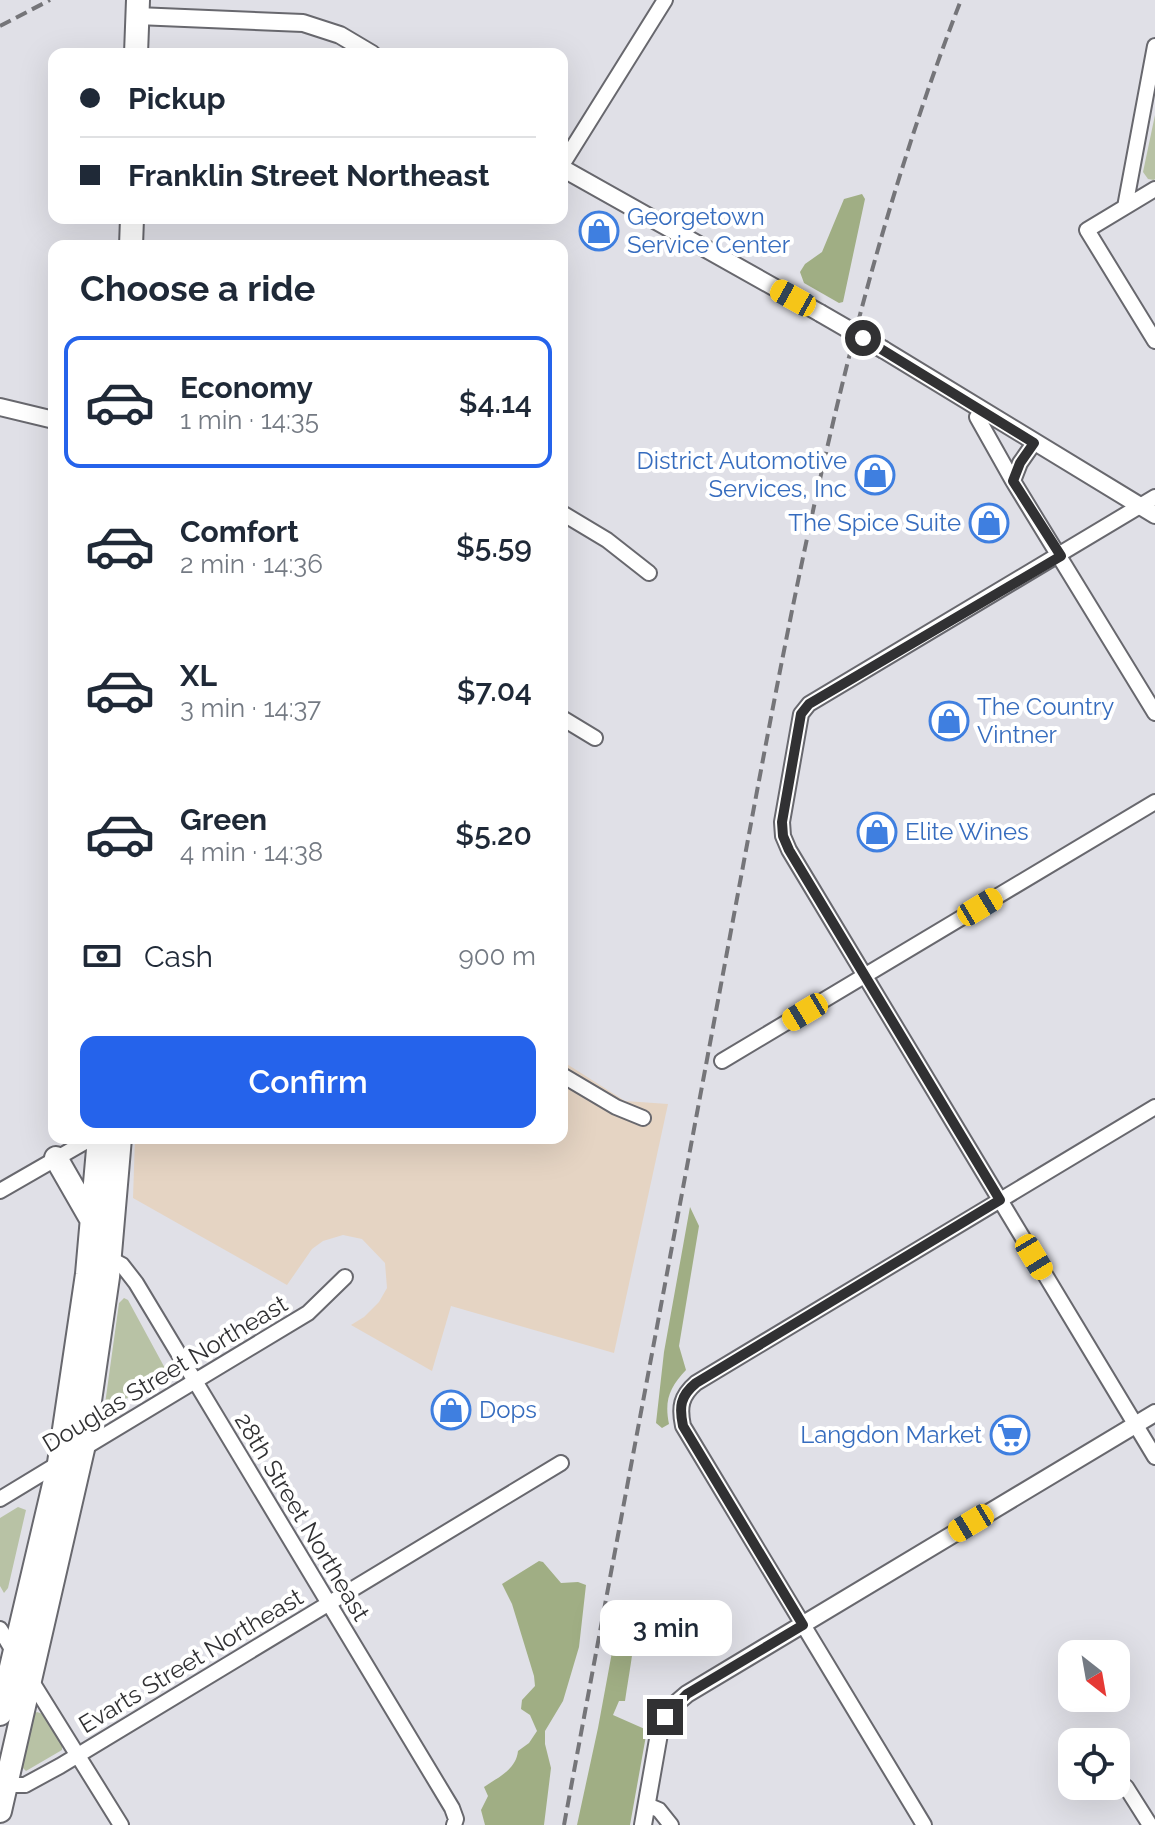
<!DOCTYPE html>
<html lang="en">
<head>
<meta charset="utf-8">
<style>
	:root { --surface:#fff; --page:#f6f6f7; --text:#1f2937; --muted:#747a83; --line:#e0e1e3; --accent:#2563eb }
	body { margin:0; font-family:Raleway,sans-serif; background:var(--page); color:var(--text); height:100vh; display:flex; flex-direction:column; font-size:30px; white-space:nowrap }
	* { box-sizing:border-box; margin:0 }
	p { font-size:26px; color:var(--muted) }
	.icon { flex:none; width:44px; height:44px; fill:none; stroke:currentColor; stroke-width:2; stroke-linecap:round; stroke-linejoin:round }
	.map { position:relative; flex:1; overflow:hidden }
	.sheet { position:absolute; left:48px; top:240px; width:520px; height:904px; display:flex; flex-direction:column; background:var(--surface); border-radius:16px; box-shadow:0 8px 32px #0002 }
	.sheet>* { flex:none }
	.banner { position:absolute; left:48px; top:48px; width:520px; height:176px; border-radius:16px; box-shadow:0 8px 32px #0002; display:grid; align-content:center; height:176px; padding:0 32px; background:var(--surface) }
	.needle { width:52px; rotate:149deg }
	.controls { position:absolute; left:1058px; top:1640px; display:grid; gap:16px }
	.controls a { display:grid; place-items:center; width:72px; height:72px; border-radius:16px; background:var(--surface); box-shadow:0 8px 32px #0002; font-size:40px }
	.end { position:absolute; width:36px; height:36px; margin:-18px; border:10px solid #313133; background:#fff; box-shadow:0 0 0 4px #fff }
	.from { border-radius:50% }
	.bubble { position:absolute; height:56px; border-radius:16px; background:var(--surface); box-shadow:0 8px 32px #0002; font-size:26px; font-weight:600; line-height:56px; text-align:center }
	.car { position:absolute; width:24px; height:48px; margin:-24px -12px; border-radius:10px; box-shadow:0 0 6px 2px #0007; background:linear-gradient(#f5c518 24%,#345 0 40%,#f5c518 0 76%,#345 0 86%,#f5c518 0) }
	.banner b { display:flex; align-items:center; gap:28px; height:76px; font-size:30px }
	.banner b+b { border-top:2px solid var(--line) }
	.banner i { width:20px; height:20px; background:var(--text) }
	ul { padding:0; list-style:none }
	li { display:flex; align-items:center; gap:24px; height:132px; margin:0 16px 12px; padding:0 16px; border:4px solid transparent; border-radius:16px }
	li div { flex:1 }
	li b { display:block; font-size:30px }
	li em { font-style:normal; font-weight:600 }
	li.on { border-color:var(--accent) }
	li>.icon { width:72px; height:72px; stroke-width:1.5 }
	h2 { padding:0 32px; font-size:36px; line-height:96px }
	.pay { display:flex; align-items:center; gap:20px; height:88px; padding:0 32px; font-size:30px }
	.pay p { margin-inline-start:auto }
	.button { display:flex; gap:16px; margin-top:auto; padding:16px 32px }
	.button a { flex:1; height:92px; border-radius:16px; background:var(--accent); color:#fff; font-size:32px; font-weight:600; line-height:92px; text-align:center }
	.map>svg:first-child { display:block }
	.industrial { fill:#e5d4c3 }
	.green { fill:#b8c2a5 }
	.forest { fill:#a0ae84 }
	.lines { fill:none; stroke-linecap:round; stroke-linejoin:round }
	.minor-casing { stroke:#68686e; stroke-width:18 }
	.tertiary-casing { stroke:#68686e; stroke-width:20 }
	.primary-casing { stroke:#68686e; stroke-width:26 }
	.minor { stroke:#fff; stroke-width:14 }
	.tertiary { stroke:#fff; stroke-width:16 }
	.primary { stroke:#fff; stroke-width:22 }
	.rail { stroke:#757579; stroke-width:4; stroke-dasharray:12 6; stroke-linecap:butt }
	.tertiary-bridge-casing { stroke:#68686e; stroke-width:20; stroke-linecap:butt }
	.tertiary-bridge { stroke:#fff; stroke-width:16 }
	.route { stroke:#313133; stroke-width:10 }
	.labels { text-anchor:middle; stroke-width:8; stroke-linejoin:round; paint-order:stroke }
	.shop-label { font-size:24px; fill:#366cbe; stroke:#fff; text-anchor:start }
	.street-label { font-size:24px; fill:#313133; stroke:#fff }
</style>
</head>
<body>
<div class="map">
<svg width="1155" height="1825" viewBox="0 0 1155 1825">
	<rect width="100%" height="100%" fill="#e0e0e7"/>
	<path class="industrial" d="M562,1061l63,40 43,3 -54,249 -163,-47 -19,65 -81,-46 13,-8 15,-15 8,-14 -2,-25 -23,-24 -19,-4 -20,6 -11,8 -25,36 -154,-87 2,-60h427z"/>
	<path class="green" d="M1155,115v64l-1,1 -6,-1 -5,-7z
		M124,1298l4,2 39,72 -57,37 -5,-5 14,-101z
		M18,1507l8,3 -18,78 -4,5 -4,-7v-68z
		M37,1712l6,2 19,31v5l-36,21 -5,-5 12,-52z"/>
	<path class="forest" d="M862,194l3,5 -22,103 -4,1 -35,-20 -4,-11 5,-8 17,-12 22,-53z
		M690,1207l9,19 -20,120 7,24c-16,17 -22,30 -17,54l-7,4 -6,-5 8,-71z
		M539,1561l4,1 18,21 17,-1 8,3 -7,62 -16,54 -18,30v13l6,24 -7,57h-59l-4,-15 7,-14 -4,-9c14,-10 32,-17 34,-36l11,-8 8,-12 -7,-16 -9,-6 1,-9 13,-14 -1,-10 -22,-72 -10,-20z
		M625,1617l11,3c-2,28 -7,54 -11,81h-6l-6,14 34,15 -17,95h-53l21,-97 19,-103z"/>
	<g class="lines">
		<g class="minor-casing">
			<path id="minor" d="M562,165l103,-165
				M1155,189l-68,41 68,111
				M1125,207l30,-161
				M977,417l36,64
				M1034,443l-14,20 -7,18 142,232
				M1155,497l-346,207 -8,10 -19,108 1,14 6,14 366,607
				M562,513l45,27 42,33
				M562,718l33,20
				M722,1061l433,-259
				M562,1075l54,32 27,11
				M0,1191l92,-53
				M105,1256l17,9 14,18 316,525 4,11 -2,6
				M79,1451l229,-138 37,-36
				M0,1499l61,-37
				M0,1629l16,27
				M29,1677l92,148
				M1116,1783l10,4 24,38
				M5,1785h20l35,-19 501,-303
				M647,1805l12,5 12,15
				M924,1825l-241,-399c-4,-19 -2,-30 13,-43l459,-276"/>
		</g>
		<g class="tertiary-casing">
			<path id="tertiary" d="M137,16l166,7 37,12 32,19
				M562,168l258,145
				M884,350l271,165
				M0,407l54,13
				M643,1825l17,-97 13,-22 14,-12 468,-281"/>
		</g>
		<g class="primary-casing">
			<path id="primary" d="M136,54l2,-54
				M131,246l1,-28
				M56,1158l35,61
				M0,1714l59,-251 28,-189 12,-136
				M0,1811l83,-362 25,-172 12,-139"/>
		</g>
		<use href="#minor" class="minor"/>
		<use href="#tertiary" class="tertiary"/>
		<use href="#primary" class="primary"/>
		<path class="rail" d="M0,26l50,-26
			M564,1825c56,-302 113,-604 169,-905 58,-311 113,-624 228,-920"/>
		<g class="tertiary-bridge-casing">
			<path id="tertiary-bridge" d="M820,313l64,37"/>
		</g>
		<use href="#tertiary-bridge" class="tertiary-bridge"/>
	</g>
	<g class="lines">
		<path class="route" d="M665,1717l22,-23 116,-69 -120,-199c-4,-19 -3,-30 13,-43l304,-183 -211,-350 -6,-14 -1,-14 19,-108 8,-10 252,-148 -48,-75 7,-18 14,-20 -171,-105"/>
	</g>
	<defs>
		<g id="shop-ring" transform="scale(2)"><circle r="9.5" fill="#fff" stroke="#3f7fe0" stroke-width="1.5"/><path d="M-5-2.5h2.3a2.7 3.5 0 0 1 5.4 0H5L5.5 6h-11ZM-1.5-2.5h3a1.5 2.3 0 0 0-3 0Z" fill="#3f7fe0"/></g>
		<g id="supermarket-ring" transform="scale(2)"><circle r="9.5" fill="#fff" stroke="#3f7fe0" stroke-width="1.5"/><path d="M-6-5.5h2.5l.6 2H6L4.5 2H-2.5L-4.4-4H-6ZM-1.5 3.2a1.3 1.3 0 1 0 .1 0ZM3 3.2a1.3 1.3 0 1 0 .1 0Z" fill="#3f7fe0"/></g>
	</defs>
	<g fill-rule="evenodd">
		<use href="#shop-ring" x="599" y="231"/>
		<use href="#shop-ring" x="875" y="475"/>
		<use href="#shop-ring" x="989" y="523"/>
		<use href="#shop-ring" x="949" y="721"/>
		<use href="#shop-ring" x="877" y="832"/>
		<use href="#shop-ring" x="451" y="1410"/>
		<use href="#supermarket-ring" x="1010" y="1435"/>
	</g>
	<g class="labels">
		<g class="shop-label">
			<text x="627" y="225">Georgetown<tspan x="627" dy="28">Service Center</tspan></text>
			<text x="847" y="469" text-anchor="end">District Automotive<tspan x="847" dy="28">Services, Inc</tspan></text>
			<text x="961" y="531" text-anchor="end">The Spice Suite</text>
			<text x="977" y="715">The Country<tspan x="977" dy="28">Vintner</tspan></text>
			<text x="905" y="840">Elite Wines</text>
			<text x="479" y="1418">Dops</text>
			<text x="982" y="1443" text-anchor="end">Langdon Market</text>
		</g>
		<g class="street-label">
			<text transform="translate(165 1374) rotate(-31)" y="8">Douglas Street Northeast</text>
			<text transform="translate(302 1517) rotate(59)" y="8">28th Street Northeast</text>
			<text transform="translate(191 1661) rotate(-31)" y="8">Evarts Street Northeast</text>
		</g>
	</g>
</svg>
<div class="controls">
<a><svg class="needle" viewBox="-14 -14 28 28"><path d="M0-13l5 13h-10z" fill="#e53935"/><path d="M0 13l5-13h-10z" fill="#747a83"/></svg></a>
<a><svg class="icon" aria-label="locate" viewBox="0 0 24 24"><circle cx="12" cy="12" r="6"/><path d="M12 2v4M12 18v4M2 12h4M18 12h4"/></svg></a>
</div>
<i class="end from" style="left:863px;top:338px"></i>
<i class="end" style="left:665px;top:1717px"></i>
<div class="bubble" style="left:600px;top:1600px;width:132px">3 min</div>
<i class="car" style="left:793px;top:298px;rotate:299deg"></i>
<i class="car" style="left:980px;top:907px;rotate:59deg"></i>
<i class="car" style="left:805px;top:1012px;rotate:239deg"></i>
<i class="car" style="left:1034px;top:1257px;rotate:149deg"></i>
<i class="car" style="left:971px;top:1523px;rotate:239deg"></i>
<div class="banner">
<b><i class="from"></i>Pickup</b>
<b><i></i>Franklin Street Northeast</b>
</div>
<section class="sheet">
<h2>Choose a ride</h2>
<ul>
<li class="on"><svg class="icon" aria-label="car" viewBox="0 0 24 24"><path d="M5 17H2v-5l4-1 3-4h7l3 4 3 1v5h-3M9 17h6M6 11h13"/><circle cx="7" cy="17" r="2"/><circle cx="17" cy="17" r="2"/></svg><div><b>Economy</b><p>1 min · 14:35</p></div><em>$4.14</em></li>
<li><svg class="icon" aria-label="car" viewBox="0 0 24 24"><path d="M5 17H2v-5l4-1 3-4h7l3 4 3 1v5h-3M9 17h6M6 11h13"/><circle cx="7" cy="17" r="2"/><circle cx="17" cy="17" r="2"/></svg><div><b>Comfort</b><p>2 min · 14:36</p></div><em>$5.59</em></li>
<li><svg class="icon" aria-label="car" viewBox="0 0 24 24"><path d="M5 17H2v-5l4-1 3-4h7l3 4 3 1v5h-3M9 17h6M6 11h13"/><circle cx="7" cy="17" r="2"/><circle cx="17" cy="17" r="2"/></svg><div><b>XL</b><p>3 min · 14:37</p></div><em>$7.04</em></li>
<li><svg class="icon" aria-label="car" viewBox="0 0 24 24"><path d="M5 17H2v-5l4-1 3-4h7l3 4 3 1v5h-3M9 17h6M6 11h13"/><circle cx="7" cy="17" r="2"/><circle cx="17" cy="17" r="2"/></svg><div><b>Green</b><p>4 min · 14:38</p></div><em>$5.20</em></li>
</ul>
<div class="pay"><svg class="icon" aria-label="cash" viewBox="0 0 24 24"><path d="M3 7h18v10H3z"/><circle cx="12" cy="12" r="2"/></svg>Cash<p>900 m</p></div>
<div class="button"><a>Confirm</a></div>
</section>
</div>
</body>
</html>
